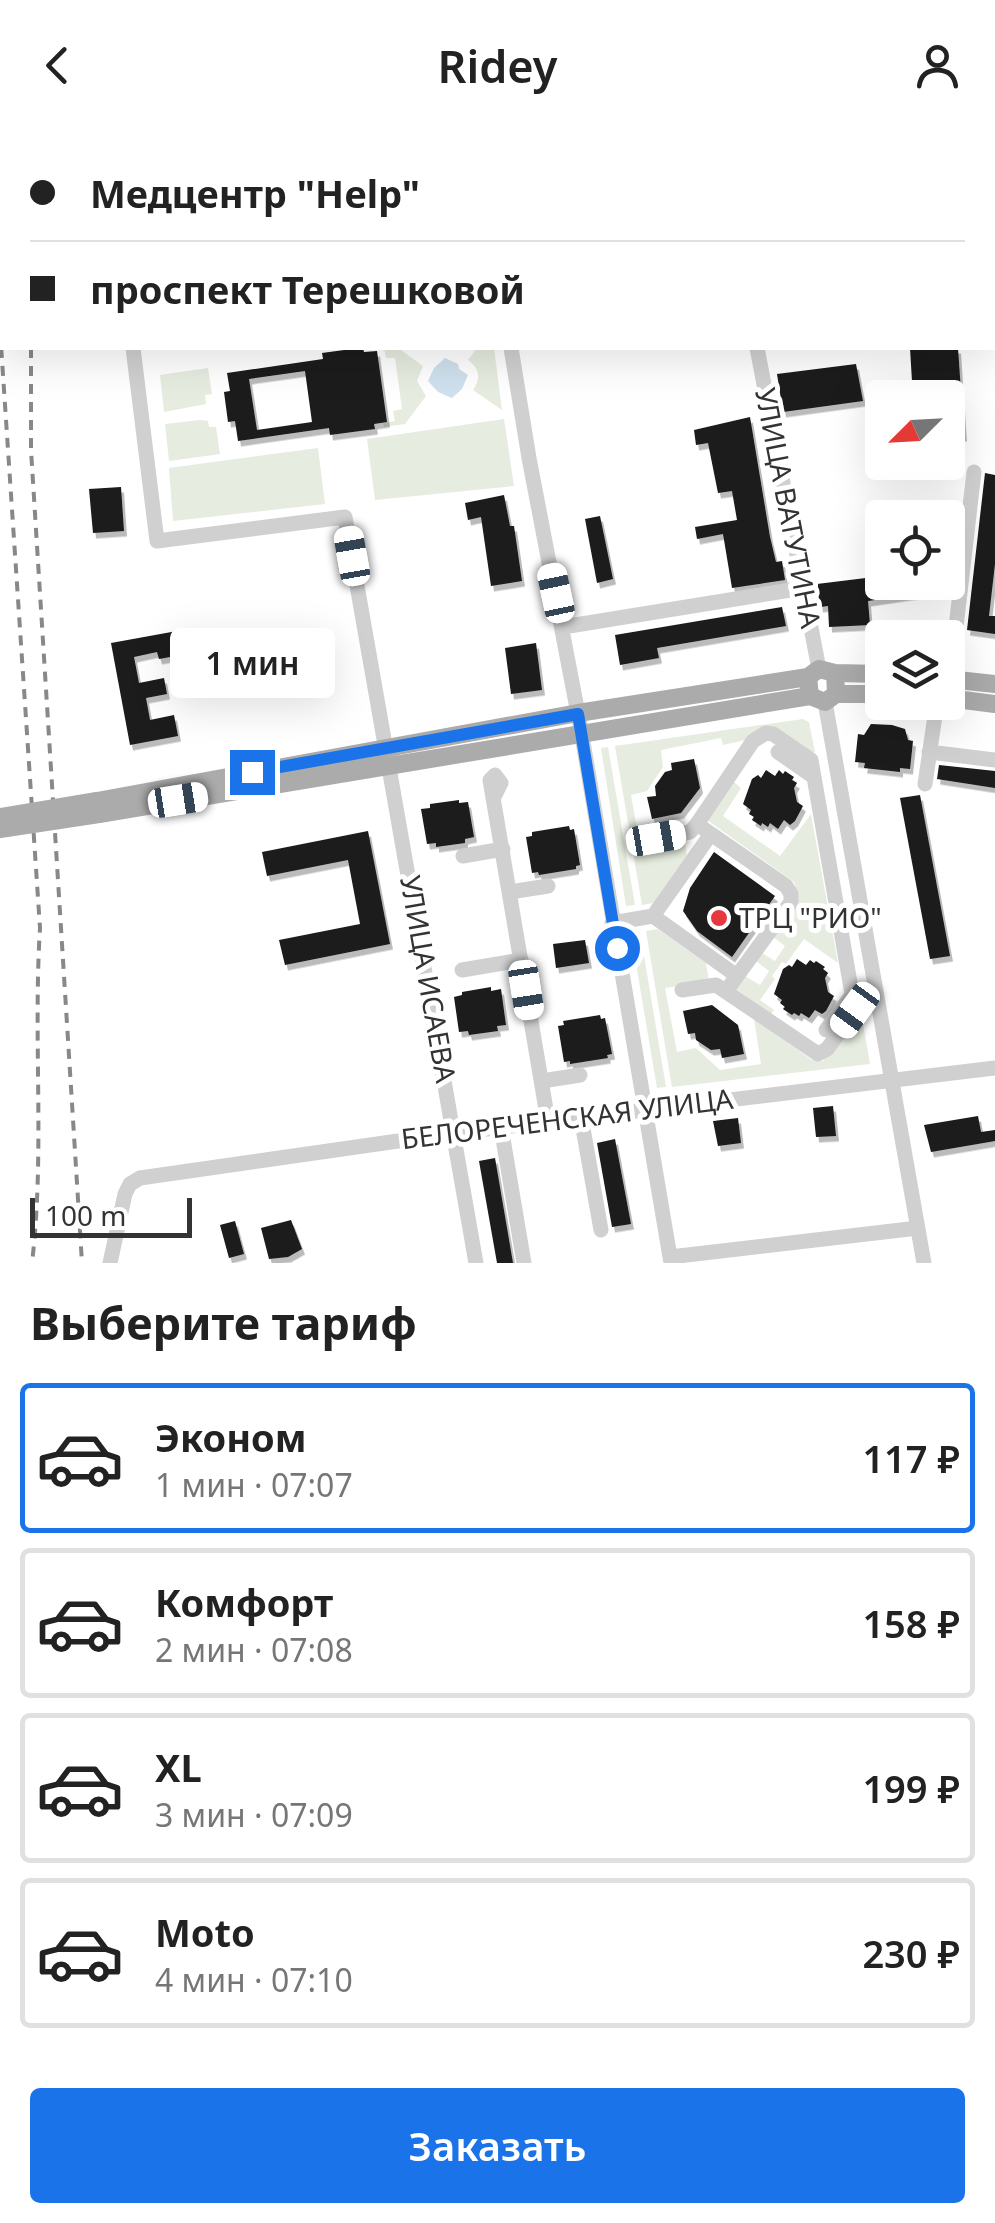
<!DOCTYPE html>
<html lang="ru">
<head>
<meta charset="utf-8">
<style>
	:root { --surface:#fff; --page:#f2f2f2; --text:#222; --muted:#767676; --line:#e0e0e0; --accent:#1a73e8 }
	body { margin:0; font-family:"Noto Sans",sans-serif; background:var(--page); color:var(--text); height:100vh; display:flex; flex-direction:column; font-size:38px; white-space:nowrap }
	* { box-sizing:border-box; margin:0 }
	p { font-size:32px; color:var(--muted) }
	.icon { flex:none; width:55px; height:55px; fill:none; stroke:currentColor; stroke-width:2; stroke-linecap:round; stroke-linejoin:round }
	.map { position:relative; height:1133px; overflow:hidden }
	.side { display:flex; flex-direction:column; background:var(--surface); flex:1 }
	.side>* { flex:none }
	.hud { position:absolute; left:0px; top:0px; width:995px; height:220px; box-shadow:0 10px 40px #0002; display:grid; align-content:center; height:220px; padding:0 30px; background:var(--surface) }
	.needle { width:65px; rotate:246deg }
	.tools { position:absolute; left:865px; top:250px; display:grid; gap:20px }
	.tools a { display:grid; place-items:center; width:100px; height:100px; border-radius:10px; background:var(--surface); box-shadow:0 10px 40px #0002; font-size:50px }
	.scale { position:absolute; left:30px; bottom:25px; width:162px; box-sizing:border-box; padding-left:10px; border:5px solid #333; border-top:0; font-size:28px; line-height:35px; white-space:nowrap; color:#333; -webkit-text-stroke:8px #fff; paint-order:stroke }
	.end { position:absolute; width:45px; height:45px; margin:-22px; border:12px solid #1a73e8; background:#fff; box-shadow:0 0 0 5px #fff }
	.from { border-radius:50% }
	.bubble { position:absolute; height:70px; border-radius:10px; background:var(--surface); box-shadow:0 10px 40px #0002; font-size:32px; font-weight:600; line-height:70px; text-align:center }
	.car { position:absolute; width:30px; height:60px; margin:-30px -15px; border-radius:12px; box-shadow:0 0 8px 2px #0007; background:linear-gradient(#fff 24%,#345 0 40%,#fff 0 76%,#345 0 86%,#fff 0) }
	.hud b { display:flex; align-items:center; gap:35px; height:95px; font-size:38px }
	.hud b+b { border-top:2px solid var(--line) }
	.hud i { width:25px; height:25px; background:var(--text) }
	ul { padding:0; list-style:none }
	li { display:flex; align-items:center; gap:30px; height:150px; margin:0 20px 15px; padding:0 10px; border:5px solid var(--line); border-radius:10px }
	li div { flex:1 }
	li b { display:block; font-size:38px }
	li em { font-style:normal; font-weight:600 }
	li.on { border-color:var(--accent) }
	li>.icon { width:90px; height:90px; stroke-width:1.5 }
	h2 { padding:0 30px; font-size:45px; line-height:120px }
	.primary-button { display:flex; gap:20px; margin-top:auto; padding:20px 30px }
	.primary-button a { flex:1; height:115px; border-radius:10px; background:var(--accent); color:#fff; font-size:40px; font-weight:600; line-height:115px; text-align:center }
	header { display:flex; justify-content:space-between; align-items:center; height:130px; padding:0 30px; background:var(--surface); font-size:45px; font-weight:600 }
	.map>svg:first-child { display:block }
	.green { fill:#e6ecdf }
	.water { fill:#cfe1ee }
	.building { fill:#1a1a1a; fill-rule:evenodd; filter:url(#shadow) }
	.lines { fill:none; stroke-linecap:round; stroke-linejoin:round }
	.minor { stroke:#d0d0d0; stroke-width:15 }
	.major { stroke:#ababab; stroke-width:18 }
	.rail { stroke:#888; stroke-width:4; stroke-dasharray:10 8; stroke-linecap:butt }
	.major-bridge { stroke:#ababab; stroke-width:18 }
	.route { stroke:#1a73e8; stroke-width:12 }
	.poi-dot { fill:#e73840; stroke:#fff; stroke-width:4 }
	.labels { text-anchor:middle; stroke-width:10; stroke-linejoin:round; paint-order:stroke }
	.street-label { font-size:28px; fill:#333; stroke:#fff }
	.poi-label { font-size:28px; fill:#333; stroke:#fff; text-anchor:start }
</style>
</head>
<body>
<header><svg class="icon" aria-label="back" viewBox="0 0 24 24"><path d="M15 5l-7 7 7 7"/></svg>Ridey<svg class="icon" aria-label="person" viewBox="0 0 24 24"><circle cx="12" cy="8" r="4"/><path d="M4 21q1-7 8-7t8 7"/></svg></header>
<div class="map">
<svg width="995" height="1133" viewBox="0 0 995 1133">
	<defs>
		<filter id="shadow"><feDropShadow dx="3" dy="5.5" stdDeviation="0" flood-color="#0004"/></filter>
	</defs>
	<rect width="100%" height="100%" fill="#fff"/>
	<path class="green" d="M372,218h26l25,18 -6,15 9,15 -21,28 -21,3 -1,-4 12,-2 -2,-10 9,-2 -7,-51h-9l-2,-9z
		M477,218h17l8,62 -29,-20c8,-12 7,-21 -5,-30z
		M208,238l4,26 -7,1 1,9 -42,8 -4,-37z
		M504,289l10,67 -139,14 -8,-61z
		M200,290l8,1 1,6h7l4,27 -51,7 -4,-37z
		M318,318l7,56 -152,17 -4,-53z
		M803,589l6,3 6,30 -4,1 -30,-21 -58,13 -2,-7 -60,12 2,17 -16,24 -16,4 9,51 44,-7 3,16 -34,48 -11,2 -27,-159z
		M608,617l27,158 -9,1 -25,-158z
		M734,652l7,6 -18,28 57,40 31,-42 27,149 -34,-24 -18,25 -4,-2 -10,14 3,3 -15,21 14,10 -3,4 -35,-25 9,-13 15,9 9,-14 -13,-10 6,-8 13,8 10,-15 -12,-9c10,-17 29,-36 21,-55l-87,-62z
		M658,799l48,34 3,18 -44,7 12,64 19,-4 24,22 41,-6 -7,-45 58,41 11,1 38,-49 9,52 -198,23 -26,-156z
		M640,802l26,155 -9,1 -26,-154z"/>
	<path class="water" d="M445,228l13,6 1,5 9,6 -6,14 -10,9 -14,-6 -10,-11 6,-13z"/>
	<path class="building" d="M359,218h4l1,4 13,-1 10,71 -13,2 1,5 -45,6 -1,-7 -91,13 -3,-20 -7,1 -4,-30 6,-1 -3,-18 96,-14 -1,-6zM305,241l7,51 -55,8 -8,-51z
		M910,218h48l6,88 -16,1v-39h-35z
		M856,234l7,37 -80,11 -6,-38z
		M750,287l20,120 6,25 6,-1 3,19 -53,8 -9,-54 -26,5 -2,-12 42,-7 -5,-29 -14,2 -10,-50 -12,2 -2,-15z
		M985,343l10,2v89l-6,52h6v18l-28,-4z
		M121,357l3,44 -31,2 -4,-44z
		M504,365l6,31h4l8,55 -31,5 -10,-69 -13,3 -3,-17z
		M600,386l13,63 -16,4 -12,-64z
		M882,446v6h68l-1,7 -81,12 2,24 -41,2 -1,-21 -8,1 -3,-23z
		M782,477l4,19 -129,22 2,10 -39,7 -5,-30z
		M177,501l4,24 -22,4 -2,-7 -23,5 5,26 25,-5 3,16 -21,4 4,22 24,-5 4,21 -48,9 -19,-102z
		M536,513l6,47 -31,4 -6,-46z
		M871,594l21,1 13,4 3,11 5,1 -3,28 -10,-1v4l-36,-4 1,-5 -10,-1 3,-28 6,1z
		M694,629l6,29 -19,25 -29,6 -5,-22 9,-1 -1,-10 10,-14 7,-2 -1,-7z
		M939,635l56,6v17l-58,-9z
		M766,640l9,6 4,-6 4,4 2,-3 9,6 -2,3 5,3 -3,5 3,14 6,4 -8,15 -5,4 -6,-5 -6,9 -8,-6 -2,4 -6,-4 -1,3 -9,-6 2,-3 -5,-3 2,-4 -8,-6 9,-25 6,-4 3,3z
		M920,665l30,161 -20,3 -30,-161z
		M459,670v3l9,-1 6,35 -9,2v4l-29,4v-4l-9,1 -6,-35 9,-1v-4z
		M569,696l1,4 4,-1 6,36 -4,1v3l-37,6 -1,-3 -6,1 -6,-36 6,-1v-4z
		M368,701l22,113 -105,21 -6,-25 81,-16 -12,-64 -81,16 -5,-24z
		M714,722l61,44 -43,61 -35,-26 -14,-20 7,-23z
		M585,810l4,23 -33,5 -3,-24z
		M797,829l9,6 4,-5 4,3 2,-2 9,6 -2,2 5,4 -3,5 3,14 6,4 -8,15 -4,3 -7,-4 -6,8 -8,-5 -2,3 -5,-3 -2,2 -9,-6 2,-2 -5,-4 2,-3 -8,-6 9,-25 6,-4 3,2z
		M491,857v4l10,-2 5,36 -9,1 1,5 -29,4 -1,-4 -9,1 -5,-35 8,-2v-3z
		M712,875l26,20 6,29 -22,4 -2,-9 -9,1 -15,-10 -1,-7 -7,1 -5,-23z
		M600,885l1,4 4,-1 7,36 -5,1 1,3 -38,6v-3l-6,1 -6,-36 6,-1 -1,-4z
		M833,976l3,30 -20,1 -3,-29z
		M978,986l3,16 14,-2v11l-64,11 -7,-27z
		M738,988l3,25 -23,3 -5,-25z
		M615,1009l16,85 -19,3 -15,-84z
		M495,1028l18,105h-16l-18,-102z
		M291,1090l11,29 -14,8 -19,2 -8,-31z
		M235,1091l9,33 -15,4 -9,-33z"/>
	<g class="lines">
		<path class="minor" d="M115,0l1,2
			M299,0v2
			M475,0v2
			M721,0v2
			M992,73h3
			M133,218l24,193 188,-24 131,746
			M511,218l18,110 51,266 91,539
			M757,218l62,321
			M563,497l240,-39
			M950,549l24,-207
			M825,572l99,561
			M778,622l36,25
			M929,622l66,8
			M925,654l12,-82
			M494,667l7,-14 -6,-8 -5,5 58,341
			M711,704l75,52 5,8v8l-65,89
			M656,708l34,-6 7,-8
			M463,726l40,-7
			M510,762l38,-6
			M653,786l84,60
			M612,793l41,-7 58,-82 -14,-10 56,-83 13,-8 7,1 38,26 44,251 -28,38 -9,5 -102,-69 -34,5
			M462,840l59,-10
			M826,900l26,-35
			M542,951l38,-6
			M581,987l20,113
			M501,997l23,136
			M670,1127l248,-29
			M110,1133l15,-69 5,-10 10,-6 314,-45 541,-65"/>
		<path class="major" d="M819,539l16,4 1,21 -11,8 -15,-6 -2,-19z
			M835,543l47,1
			M948,549l47,5
			M836,564h46
			M948,568l47,6
			M97,671l481,-88 230,-36
			M99,684l711,-118"/>
		<path class="rail" d="M42,0l1,2
			M0,200l40,598c-7,112 5,224 -8,335
			M31,218v102l51,813"/>
		<path class="major-bridge" d="M0,687l97,-16
			M0,699l99,-15"/>
	</g>
	<g class="lines">
		<path class="route" d="M252,642l326,-58 39,234"/>
	</g>
	<circle class="poi-dot" cx="719" cy="788" r="10"/>
	<g class="labels">
		<g class="street-label">
			<text transform="translate(788 378) rotate(79)" y="10">УЛИЦА ВАТУТИНА</text>
			<text transform="translate(428 849) rotate(80)" y="10">УЛИЦА ИСАЕВА</text>
			<text transform="translate(567 989) rotate(-7)" y="10">БЕЛОРЕЧЕНСКАЯ УЛИЦА</text>
		</g>
		<g class="poi-label">
			<text x="739" y="798">ТРЦ "РИО"</text>
		</g>
	</g>
</svg>
<div class="tools">
<a><svg class="needle" viewBox="-14 -14 28 28"><path d="M0-13l5 13h-10z" fill="#e53935"/><path d="M0 13l5-13h-10z" fill="#767676"/></svg></a>
<a><svg class="icon" aria-label="locate" viewBox="0 0 24 24"><circle cx="12" cy="12" r="6"/><path d="M12 2v4M12 18v4M2 12h4M18 12h4"/></svg></a>
<a><svg class="icon" aria-label="layers" viewBox="0 0 24 24"><path d="M12 4l9 5-9 5-9-5zM3 14l9 5 9-5"/></svg></a>
</div>
<div class="scale">100 m</div>
<i class="end from" style="left:617px;top:818px"></i>
<i class="end" style="left:252px;top:642px"></i>
<div class="bubble" style="left:170px;top:498px;width:165px">1 мин</div>
<i class="car" style="left:352px;top:426px;rotate:350deg"></i>
<i class="car" style="left:556px;top:463px;rotate:348deg"></i>
<i class="car" style="left:178px;top:670px;rotate:81deg"></i>
<i class="car" style="left:656px;top:708px;rotate:80deg"></i>
<i class="car" style="left:526px;top:860px;rotate:171deg"></i>
<i class="car" style="left:855px;top:880px;rotate:216deg"></i>
<div class="hud">
<b><i class="from"></i>Медцентр &quot;Help&quot;</b>
<b><i></i>проспект Терешковой</b>
</div>
</div>
<section class="side">
<h2>Выберите тариф</h2>
<ul>
<li class="on"><svg class="icon" aria-label="car" viewBox="0 0 24 24"><path d="M5 17H2v-5l4-1 3-4h7l3 4 3 1v5h-3M9 17h6M6 11h13"/><circle cx="7" cy="17" r="2"/><circle cx="17" cy="17" r="2"/></svg><div><b>Эконом</b><p>1 мин · 07:07</p></div><em>117 ₽</em></li>
<li><svg class="icon" aria-label="car" viewBox="0 0 24 24"><path d="M5 17H2v-5l4-1 3-4h7l3 4 3 1v5h-3M9 17h6M6 11h13"/><circle cx="7" cy="17" r="2"/><circle cx="17" cy="17" r="2"/></svg><div><b>Комфорт</b><p>2 мин · 07:08</p></div><em>158 ₽</em></li>
<li><svg class="icon" aria-label="car" viewBox="0 0 24 24"><path d="M5 17H2v-5l4-1 3-4h7l3 4 3 1v5h-3M9 17h6M6 11h13"/><circle cx="7" cy="17" r="2"/><circle cx="17" cy="17" r="2"/></svg><div><b>XL</b><p>3 мин · 07:09</p></div><em>199 ₽</em></li>
<li><svg class="icon" aria-label="car" viewBox="0 0 24 24"><path d="M5 17H2v-5l4-1 3-4h7l3 4 3 1v5h-3M9 17h6M6 11h13"/><circle cx="7" cy="17" r="2"/><circle cx="17" cy="17" r="2"/></svg><div><b>Moto</b><p>4 мин · 07:10</p></div><em>230 ₽</em></li>
</ul>
<div class="primary-button"><a>Заказать</a></div>
</section>
</body>
</html>
